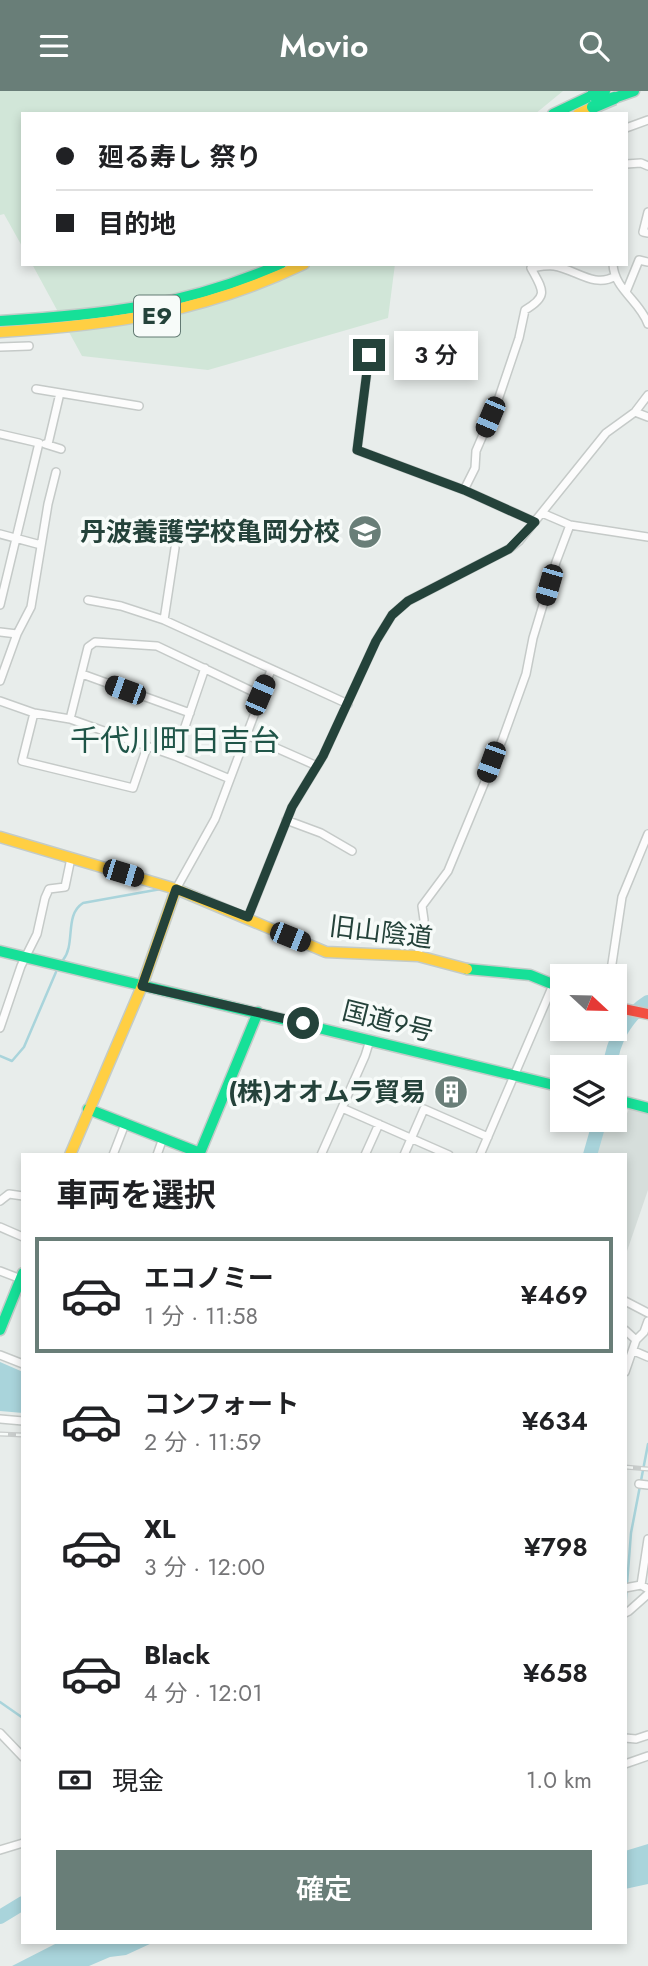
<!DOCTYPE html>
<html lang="ja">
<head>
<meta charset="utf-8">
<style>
	:root { --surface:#fff; --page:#f2f2f2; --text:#202124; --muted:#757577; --line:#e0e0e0; --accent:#697e78 }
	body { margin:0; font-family:Jost,"Noto Sans JP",sans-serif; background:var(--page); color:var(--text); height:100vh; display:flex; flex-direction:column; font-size:26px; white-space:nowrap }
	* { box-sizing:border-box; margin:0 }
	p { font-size:23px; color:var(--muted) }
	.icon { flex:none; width:38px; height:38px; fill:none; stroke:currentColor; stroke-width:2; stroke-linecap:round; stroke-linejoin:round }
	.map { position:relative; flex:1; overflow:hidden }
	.panel { position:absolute; left:21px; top:1062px; width:606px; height:791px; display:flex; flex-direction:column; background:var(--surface); border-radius:0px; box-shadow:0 4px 10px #0003 }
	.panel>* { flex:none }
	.top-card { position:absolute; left:21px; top:21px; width:607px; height:154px; border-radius:0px; box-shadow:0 4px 10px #0003; display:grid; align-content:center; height:154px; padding:0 35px; background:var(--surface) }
	.needle { width:46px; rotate:112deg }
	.controls { position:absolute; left:550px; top:873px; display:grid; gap:14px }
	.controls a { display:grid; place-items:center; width:77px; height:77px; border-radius:0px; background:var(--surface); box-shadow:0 4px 10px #0003; font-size:35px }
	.end { position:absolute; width:32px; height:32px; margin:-16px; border:9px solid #24423a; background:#fff; box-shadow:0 0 0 4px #fff }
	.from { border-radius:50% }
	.bubble { position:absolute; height:49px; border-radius:0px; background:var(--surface); box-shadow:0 4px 10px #0003; font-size:23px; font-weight:600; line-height:49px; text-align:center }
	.car { position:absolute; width:21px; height:42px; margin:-21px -10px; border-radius:9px; box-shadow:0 0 5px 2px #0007; background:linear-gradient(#222 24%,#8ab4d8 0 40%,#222 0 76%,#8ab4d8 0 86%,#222 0) }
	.top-card b { display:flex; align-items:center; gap:24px; height:66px; font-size:26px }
	.top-card b+b { border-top:2px solid var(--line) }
	.top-card i { width:18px; height:18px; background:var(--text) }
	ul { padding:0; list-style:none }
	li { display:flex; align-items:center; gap:21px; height:116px; margin:0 14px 10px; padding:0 21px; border:4px solid transparent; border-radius:0px }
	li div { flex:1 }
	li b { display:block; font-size:26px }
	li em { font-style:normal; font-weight:600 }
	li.selected { border-color:var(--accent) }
	li>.icon { width:63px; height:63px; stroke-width:1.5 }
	h2 { padding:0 35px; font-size:32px; line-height:84px }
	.pay { display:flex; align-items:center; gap:18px; height:77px; padding:0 35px; font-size:26px }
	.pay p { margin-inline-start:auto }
	.button { display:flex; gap:14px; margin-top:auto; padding:14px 35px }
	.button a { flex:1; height:80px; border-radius:0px; background:var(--accent); color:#fff; font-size:28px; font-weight:600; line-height:80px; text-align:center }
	header { display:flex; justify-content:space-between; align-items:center; height:91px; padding:0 35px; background:var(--accent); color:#fff; font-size:32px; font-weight:600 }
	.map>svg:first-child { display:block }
	.built { fill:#d6dedb }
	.green { fill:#d1e6d8 }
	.water { fill:#a9d4db }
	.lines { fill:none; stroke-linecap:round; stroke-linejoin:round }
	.stream { stroke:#a9d4db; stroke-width:2.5 }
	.river { stroke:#a9d4db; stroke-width:14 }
	.street-casing { stroke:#c5cac8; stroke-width:10 }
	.fast-casing { stroke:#c3cbc8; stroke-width:13 }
	.slow-casing { stroke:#c3cbc8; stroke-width:13 }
	.jam-casing { stroke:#c3cbc8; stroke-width:13 }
	.street { stroke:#fcfcfc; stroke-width:7 }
	.fast { stroke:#16e098; stroke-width:10 }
	.slow { stroke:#ffcf43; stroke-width:10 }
	.jam { stroke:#f24e42; stroke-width:10 }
	.rail-casing { stroke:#c9cdcc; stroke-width:5 }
	.rail { stroke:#f7fbf9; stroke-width:2.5; stroke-dasharray:8; stroke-linecap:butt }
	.fast-bridge-casing { stroke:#c3ccc9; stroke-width:16; stroke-linecap:butt }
	.fast-bridge { stroke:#16e098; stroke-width:12 }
	.route { stroke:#24423a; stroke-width:9 }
	.labels { text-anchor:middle; stroke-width:7; stroke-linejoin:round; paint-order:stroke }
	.shield { fill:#f7fbf9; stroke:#637a73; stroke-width:2 }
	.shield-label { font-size:24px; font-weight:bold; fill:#24423a }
	.poi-label { font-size:26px; font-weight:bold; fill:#24423a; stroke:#f7fbf9; text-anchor:end }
	.street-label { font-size:26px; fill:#24423a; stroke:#f7fbf9 }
	.quarter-label { font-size:30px; fill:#1f5548; stroke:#f7fbf9 }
</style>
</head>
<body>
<header><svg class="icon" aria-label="menu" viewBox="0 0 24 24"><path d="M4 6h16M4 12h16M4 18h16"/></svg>Movio<svg class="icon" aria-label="search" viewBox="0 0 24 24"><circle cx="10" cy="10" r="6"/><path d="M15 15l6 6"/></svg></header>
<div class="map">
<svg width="648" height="1875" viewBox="0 0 648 1875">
	<rect width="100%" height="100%" fill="#e8edeb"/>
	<path class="built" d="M629,1018l19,5v76l-23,67v-102h-29l9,-30 8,-1 6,-5 5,1z"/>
	<path class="green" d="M0,0h563l-28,23h-512v134l-19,-34 -4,1z
		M32,173h363l-7,54 -180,52 -126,-14z"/>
	<path class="water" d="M0,1271l23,10v41l-23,-2z
		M648,1753v40l-23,5v-38z
		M57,1852h95l-26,12 -16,2 -21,9h-77z"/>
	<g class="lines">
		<path class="stream" d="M63,869c13,-16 1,-45 20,-57l78,-14
			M0,965l12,5 12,-14 32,-75
			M625,1519l6,-77 17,-89
			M0,1611l23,16"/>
		<path class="river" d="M610,976c2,-25 16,-51 38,-65
			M590,1064l10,-35
			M0,1826l23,-14"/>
		<g class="street-casing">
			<path id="street" d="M626,37l22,-8
				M626,73l15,-1 7,3
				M648,121l-5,20 5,1
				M613,173c1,25 27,37 35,60
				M626,201l13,-32 9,2
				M0,256l29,-1
				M369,264l-12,95 107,40 71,32
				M36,298l103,17
				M635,321l13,5
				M0,343l39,9 -39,162
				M45,353l16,5
				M48,353l12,-51
				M464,399l11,-22 1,-17 22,-51 21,-62 6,-28c24,-14 18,-20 6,-42 7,-1 15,-3 23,-2 21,3 41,23 61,10
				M542,422l28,12 78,12
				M0,443l41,11
				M88,509l33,6 43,14 184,84
				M164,529l11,-72
				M0,541l17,2
				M82,583l108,39
				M0,590l17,-47 14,-27 17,-103 8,-32
				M0,610l34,12 36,6 105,37 55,23
				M34,622l-12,48 111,27 14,-41
				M70,628l18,-72 7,-5 62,4 103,49
				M247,644l70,31
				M175,665l30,-88
				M286,729l35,13 31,18
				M176,798l39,-70 56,-149
				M248,826l44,-110 31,-51 53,-115 16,-26 16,-14 101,-52 10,-8 87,-108 29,-21 13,-17
				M418,865l6,-36 -2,-14 26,-35 55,-133 23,-64 7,-36 23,-76 14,-37
				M610,886l12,-80 26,-63
				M0,937l21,-62 16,-32 8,-36 4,-9 16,-2 6,-29
				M342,1017l107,47
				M113,1064l12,-31
				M157,1064l6,-17
				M321,1064l44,-99 5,-16
				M365,1064l14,-31
				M404,1064l20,-46 64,28
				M480,1064l73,-170
				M0,1110l9,-7 14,2
				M0,1136l23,10
				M0,1180l21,8
				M625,1210l23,12
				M625,1239l11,10
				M634,1260l14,6
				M0,1264l23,9
				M625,1281l11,-32 8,-8 4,-11
				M0,1328l23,2
				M639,1393l9,1
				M641,1494l7,-46
				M625,1497l16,-3 7,4
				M625,1522l4,-2 19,-17
				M0,1642l23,24
				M625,1647l11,1 12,-4
				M625,1673l23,-8
				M0,1759l23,-7"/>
		</g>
		<g class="fast-casing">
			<path id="fast" d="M614,7l20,-7
				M553,23l40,-19
				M0,230c102,-6 186,-15 281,-57
				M0,860l562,136
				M467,878l63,6 32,13
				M614,1008l34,9
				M88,1018l112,44
				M199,1064l59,-143
				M0,1239l23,-57"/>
		</g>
		<g class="slow-casing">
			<path id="slow" d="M578,23l15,-7
				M0,241c113,-7 201,-19 304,-68
				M0,746l176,52 150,63 92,4 49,13
				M70,1064l72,-169 34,-97"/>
		</g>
		<g class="jam-casing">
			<path id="jam" d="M614,916l34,7"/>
		</g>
		<use href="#street" class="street"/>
		<use href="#fast" class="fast"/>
		<use href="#slow" class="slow"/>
		<use href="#jam" class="jam"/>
		<g class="rail-casing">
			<path id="rail" d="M0,1343l23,1
				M625,1376l23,2"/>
		</g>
		<use href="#rail" class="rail"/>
		<g class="fast-bridge-casing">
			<path id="fast-bridge" d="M593,4l11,-4
				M593,16l21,-9"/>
		</g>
		<use href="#fast-bridge" class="fast-bridge"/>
	</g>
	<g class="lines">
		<path class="route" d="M303,932l-161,-37 34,-97 72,28 44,-110 31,-51 53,-115 16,-26 16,-14 101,-52 26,-27 -71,-32 -107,-40 12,-95"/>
	</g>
	<defs>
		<g id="school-disc" transform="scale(1.75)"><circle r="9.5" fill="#697e78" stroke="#f7fbf9"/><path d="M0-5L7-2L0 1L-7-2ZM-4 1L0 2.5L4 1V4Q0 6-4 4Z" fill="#fff"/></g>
		<g id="building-disc" transform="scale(1.75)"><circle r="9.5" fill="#697e78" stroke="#f7fbf9"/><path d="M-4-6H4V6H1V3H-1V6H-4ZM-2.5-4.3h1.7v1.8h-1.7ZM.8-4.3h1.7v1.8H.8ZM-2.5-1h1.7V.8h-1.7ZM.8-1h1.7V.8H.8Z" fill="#fff"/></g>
	</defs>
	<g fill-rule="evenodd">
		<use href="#school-disc" x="365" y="441"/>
		<use href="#building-disc" x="451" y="1001"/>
	</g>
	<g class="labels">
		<rect class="shield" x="134" y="204.5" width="46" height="41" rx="5"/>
		<g class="shield-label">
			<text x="157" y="233">E9</text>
		</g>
		<g class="poi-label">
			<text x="340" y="450">丹波養護学校亀岡分校</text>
			<text x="426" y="1010">(株)オオムラ貿易</text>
		</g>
		<g class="street-label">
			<text transform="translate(381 841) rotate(7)" y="9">旧山陰道</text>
			<text transform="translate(388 930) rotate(14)" y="9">国道9号</text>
		</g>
		<g class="quarter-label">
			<text x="175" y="660">千代川町日吉台</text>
		</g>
	</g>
</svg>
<div class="controls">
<a><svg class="needle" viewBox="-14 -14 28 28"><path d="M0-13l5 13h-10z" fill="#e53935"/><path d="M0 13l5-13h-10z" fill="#757577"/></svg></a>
<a><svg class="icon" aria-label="layers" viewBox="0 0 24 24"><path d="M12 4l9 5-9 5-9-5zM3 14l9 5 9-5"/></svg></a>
</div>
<i class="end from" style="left:303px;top:932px"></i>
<i class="end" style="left:369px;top:264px"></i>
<div class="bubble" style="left:394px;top:240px;width:84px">3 分</div>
<i class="car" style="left:490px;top:326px;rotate:203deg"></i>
<i class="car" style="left:549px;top:494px;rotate:196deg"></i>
<i class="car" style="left:125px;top:599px;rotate:290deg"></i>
<i class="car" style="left:260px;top:604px;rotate:23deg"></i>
<i class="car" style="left:491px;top:671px;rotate:200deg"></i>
<i class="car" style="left:123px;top:782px;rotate:107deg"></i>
<i class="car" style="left:290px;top:846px;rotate:112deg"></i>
<div class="top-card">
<b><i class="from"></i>廻る寿し 祭り</b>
<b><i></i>目的地</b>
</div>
<section class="panel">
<h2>車両を選択</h2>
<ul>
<li class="selected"><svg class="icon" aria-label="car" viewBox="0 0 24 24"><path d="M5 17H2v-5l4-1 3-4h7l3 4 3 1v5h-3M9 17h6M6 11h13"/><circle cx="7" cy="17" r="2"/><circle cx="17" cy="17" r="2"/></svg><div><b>エコノミー</b><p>1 分 · 11:58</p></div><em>¥469</em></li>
<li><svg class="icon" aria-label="car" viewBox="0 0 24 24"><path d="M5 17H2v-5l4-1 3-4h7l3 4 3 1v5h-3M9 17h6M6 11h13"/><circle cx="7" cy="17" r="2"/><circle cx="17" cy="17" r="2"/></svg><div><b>コンフォート</b><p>2 分 · 11:59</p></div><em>¥634</em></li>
<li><svg class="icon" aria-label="car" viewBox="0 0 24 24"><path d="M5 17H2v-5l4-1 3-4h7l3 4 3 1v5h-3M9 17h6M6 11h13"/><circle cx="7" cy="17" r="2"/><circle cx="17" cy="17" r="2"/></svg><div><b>XL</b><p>3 分 · 12:00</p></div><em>¥798</em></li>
<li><svg class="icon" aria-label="car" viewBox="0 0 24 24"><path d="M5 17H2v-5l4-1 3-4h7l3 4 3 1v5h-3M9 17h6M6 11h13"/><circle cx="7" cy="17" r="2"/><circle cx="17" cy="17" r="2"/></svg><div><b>Black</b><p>4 分 · 12:01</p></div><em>¥658</em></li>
</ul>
<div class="pay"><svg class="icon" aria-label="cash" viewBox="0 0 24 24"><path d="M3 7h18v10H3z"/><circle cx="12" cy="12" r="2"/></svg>現金<p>1.0 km</p></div>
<div class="button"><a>確定</a></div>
</section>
</div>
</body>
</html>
